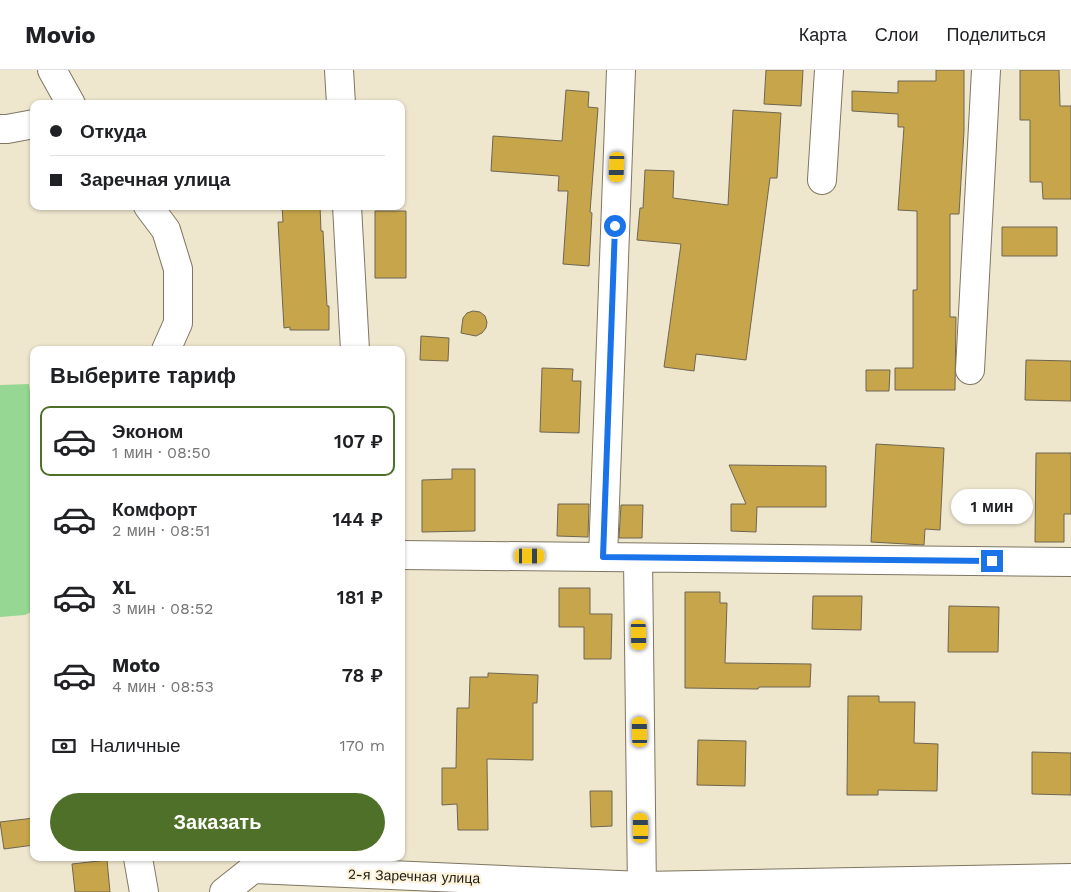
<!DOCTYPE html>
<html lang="ru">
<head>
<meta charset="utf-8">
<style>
	:root { --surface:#fff; --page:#f6f6f6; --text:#202124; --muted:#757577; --line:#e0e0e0; --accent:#4f7028 }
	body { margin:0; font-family:"Work Sans",sans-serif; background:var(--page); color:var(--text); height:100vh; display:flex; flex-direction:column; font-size:19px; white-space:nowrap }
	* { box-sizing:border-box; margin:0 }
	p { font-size:16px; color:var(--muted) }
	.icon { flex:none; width:28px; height:28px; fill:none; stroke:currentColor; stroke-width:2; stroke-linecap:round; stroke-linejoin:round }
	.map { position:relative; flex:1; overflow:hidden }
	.panel { position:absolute; left:30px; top:276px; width:375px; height:515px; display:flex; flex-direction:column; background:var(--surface); border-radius:10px; box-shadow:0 1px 4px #0004 }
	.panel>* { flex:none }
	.hud { position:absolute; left:30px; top:30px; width:375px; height:110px; border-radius:10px; box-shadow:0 1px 4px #0004; display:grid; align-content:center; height:110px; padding:0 20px; background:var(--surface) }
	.end { position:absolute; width:22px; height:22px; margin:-11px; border:6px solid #1a73e8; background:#fff; box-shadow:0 0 0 2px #fff }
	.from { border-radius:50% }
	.bubble { position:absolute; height:35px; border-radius:18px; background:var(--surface); box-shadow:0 1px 4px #0004; font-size:16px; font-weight:600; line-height:35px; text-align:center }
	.car { position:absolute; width:15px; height:30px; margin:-15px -8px; border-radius:6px; box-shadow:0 0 4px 1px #0007; background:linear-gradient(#f5c518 24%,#345 0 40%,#f5c518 0 76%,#345 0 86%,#f5c518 0) }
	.hud b { display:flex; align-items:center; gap:18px; height:48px; font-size:19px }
	.hud b+b { border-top:1px solid var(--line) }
	.hud i { width:12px; height:12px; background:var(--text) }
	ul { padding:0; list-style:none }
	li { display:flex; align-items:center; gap:15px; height:70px; margin:0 10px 8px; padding:0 10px; border:2px solid transparent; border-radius:10px }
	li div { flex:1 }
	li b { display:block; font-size:19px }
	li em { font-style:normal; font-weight:600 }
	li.active { border-color:var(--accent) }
	li>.icon { width:45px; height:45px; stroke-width:1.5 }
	h2 { padding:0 20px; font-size:22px; line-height:60px }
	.pay { display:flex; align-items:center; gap:12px; height:55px; padding:0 20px; font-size:19px }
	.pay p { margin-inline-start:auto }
	.cta { display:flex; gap:10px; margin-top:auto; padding:10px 20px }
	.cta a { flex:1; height:58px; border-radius:30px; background:var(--accent); color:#fff; font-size:20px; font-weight:600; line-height:58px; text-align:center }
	header { display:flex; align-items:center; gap:30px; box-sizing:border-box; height:70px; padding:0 25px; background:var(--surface); border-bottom:1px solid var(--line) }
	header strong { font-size:24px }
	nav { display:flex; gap:28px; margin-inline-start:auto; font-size:18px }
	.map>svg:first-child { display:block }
	.green { fill:#96d793 }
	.building { fill:#c6a54b; stroke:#6f6652 }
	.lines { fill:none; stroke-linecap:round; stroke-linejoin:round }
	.minor-casing { stroke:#7e7661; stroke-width:30 }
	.minor { stroke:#fff; stroke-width:28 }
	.route { stroke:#1a73e8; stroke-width:6 }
	.labels { text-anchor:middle; stroke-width:4.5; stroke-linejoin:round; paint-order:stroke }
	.street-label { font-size:14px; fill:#1f1b13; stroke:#fdf3db }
</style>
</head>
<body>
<header>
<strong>Movio</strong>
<nav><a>Карта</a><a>Слои</a><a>Поделиться</a></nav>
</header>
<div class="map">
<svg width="1071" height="822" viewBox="0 0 1071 822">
	<rect width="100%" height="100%" fill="#efe6ce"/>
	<path class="green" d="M29,314l5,47v179l-9,5 -25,2v-232z"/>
	<path class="building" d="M766,0h37l-2,36 -37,-2z
		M936,0h28v61l-5,83h-9v103h6l-1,73h-60v-22h18v-78h4v-79l-19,-1 6,-83h-6v-13l-46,-3v-20l46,2v-12h38z
		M1020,0h39l1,36h11v93h-28l-1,-17h-12v-62h-10z
		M566,20l23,2 -1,15 10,1 -8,104 2,1 -3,53 -26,-2 5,-73h-10l1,-15 -68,-5 2,-35 69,5z
		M733,40l48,3 -4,65h-7l-24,182 -50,-6 -2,17 -30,-4 17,-123 -44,-4 3,-32h3l2,-38 29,1 -1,27 55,7z
		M282,136h38l1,25h2l4,75h2v24h-39v-3l-6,1 -6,-106h5z
		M375,141h31v67h-31z
		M1002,157h55v29h-55z
		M473,241l7,1 5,4 2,6 -1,6 -4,5 -6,3 -15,-3 2,-15 4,-5z
		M421,266l28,2 -1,23 -28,-1z
		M1026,290l45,1v40l-46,-1z
		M542,298l31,1 -1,12h9l-2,52 -39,-1z
		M866,300h24l-1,21h-23z
		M876,374l68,4 -4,82 -15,-1 -1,16 -53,-3z
		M1036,383h35v61h-7v28h-29z
		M729,395l97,1v41h-69l-1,25 -25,-1v-27h15z
		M452,399h23v62l-53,1v-52l30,-1z
		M558,434h31l-1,33 -31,-1z
		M621,435h22l-1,33h-23z
		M559,518h31v26h22l-1,45h-27v-32h-25z
		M685,522h35v11h7l-2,60 86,1 -1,23h-51l-1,2 -73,-1z
		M813,526h49l-1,34 -49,-1z
		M949,536l50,1 -1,45h-50z
		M488,603l50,2 -1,28h-4v57l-46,-1 1,71h-30l-1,-26 -15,1v-37h14l1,-60h12l1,-31h18z
		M848,626h31v6h36l-1,41 24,1 -1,47 -59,-1v5h-31z
		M698,670l48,1 -1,45 -48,-1z
		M1032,682l39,1v42l-39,-1z
		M590,721h22v35l-21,1z
		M34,748v27l-30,4 -4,-27z
		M107,790l3,32h-35l-3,-28z"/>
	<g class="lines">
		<g class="minor-casing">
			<path id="minor" d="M52,0l19,34
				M339,0l2,34
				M0,59h7l27,-5
				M822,110l7,-110
				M148,136l18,24 12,39v54l-12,27
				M347,136l8,144
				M970,300l16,-300
				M401,485l670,7
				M603,487l18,-487
				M638,488l4,334
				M138,788l6,34
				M224,822l29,-23 389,17 429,-8"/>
		</g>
		<use href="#minor" class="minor"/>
	</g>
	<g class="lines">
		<path class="route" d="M615,156l-12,331 389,4"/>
	</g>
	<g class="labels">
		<g class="street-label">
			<text transform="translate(414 806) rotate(2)" y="5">2-я Заречная улица</text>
		</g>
	</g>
</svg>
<i class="end from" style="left:615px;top:156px"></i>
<i class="end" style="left:992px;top:491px"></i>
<div class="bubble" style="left:951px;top:419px;width:82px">1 мин</div>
<i class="car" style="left:617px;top:97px;rotate:182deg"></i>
<i class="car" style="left:530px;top:486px;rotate:90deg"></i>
<i class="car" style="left:639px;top:565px;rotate:179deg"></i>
<i class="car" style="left:640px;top:662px;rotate:359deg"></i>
<i class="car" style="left:641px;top:758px;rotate:359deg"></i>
<div class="hud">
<b><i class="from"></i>Откуда</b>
<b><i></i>Заречная улица</b>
</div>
<section class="panel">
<h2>Выберите тариф</h2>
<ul>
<li class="active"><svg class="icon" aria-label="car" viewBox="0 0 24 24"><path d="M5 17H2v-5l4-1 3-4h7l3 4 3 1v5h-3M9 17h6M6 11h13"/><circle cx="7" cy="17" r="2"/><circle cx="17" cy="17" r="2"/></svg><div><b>Эконом</b><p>1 мин · 08:50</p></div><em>107 ₽</em></li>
<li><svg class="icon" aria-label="car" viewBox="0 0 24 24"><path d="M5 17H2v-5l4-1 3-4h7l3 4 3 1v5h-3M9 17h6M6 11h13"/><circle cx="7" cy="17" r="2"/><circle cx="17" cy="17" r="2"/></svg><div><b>Комфорт</b><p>2 мин · 08:51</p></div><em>144 ₽</em></li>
<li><svg class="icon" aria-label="car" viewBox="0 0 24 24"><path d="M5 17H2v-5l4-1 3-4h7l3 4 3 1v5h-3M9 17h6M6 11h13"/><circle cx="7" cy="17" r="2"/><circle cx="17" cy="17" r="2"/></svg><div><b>XL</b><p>3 мин · 08:52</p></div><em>181 ₽</em></li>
<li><svg class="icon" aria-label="car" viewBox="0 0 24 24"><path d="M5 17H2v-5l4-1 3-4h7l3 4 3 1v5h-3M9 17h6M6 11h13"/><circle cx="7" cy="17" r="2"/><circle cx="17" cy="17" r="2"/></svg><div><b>Moto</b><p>4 мин · 08:53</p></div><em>78 ₽</em></li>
</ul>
<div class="pay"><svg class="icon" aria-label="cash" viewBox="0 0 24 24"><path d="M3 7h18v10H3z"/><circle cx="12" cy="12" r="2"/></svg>Наличные<p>170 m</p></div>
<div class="cta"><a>Заказать</a></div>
</section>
</div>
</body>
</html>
